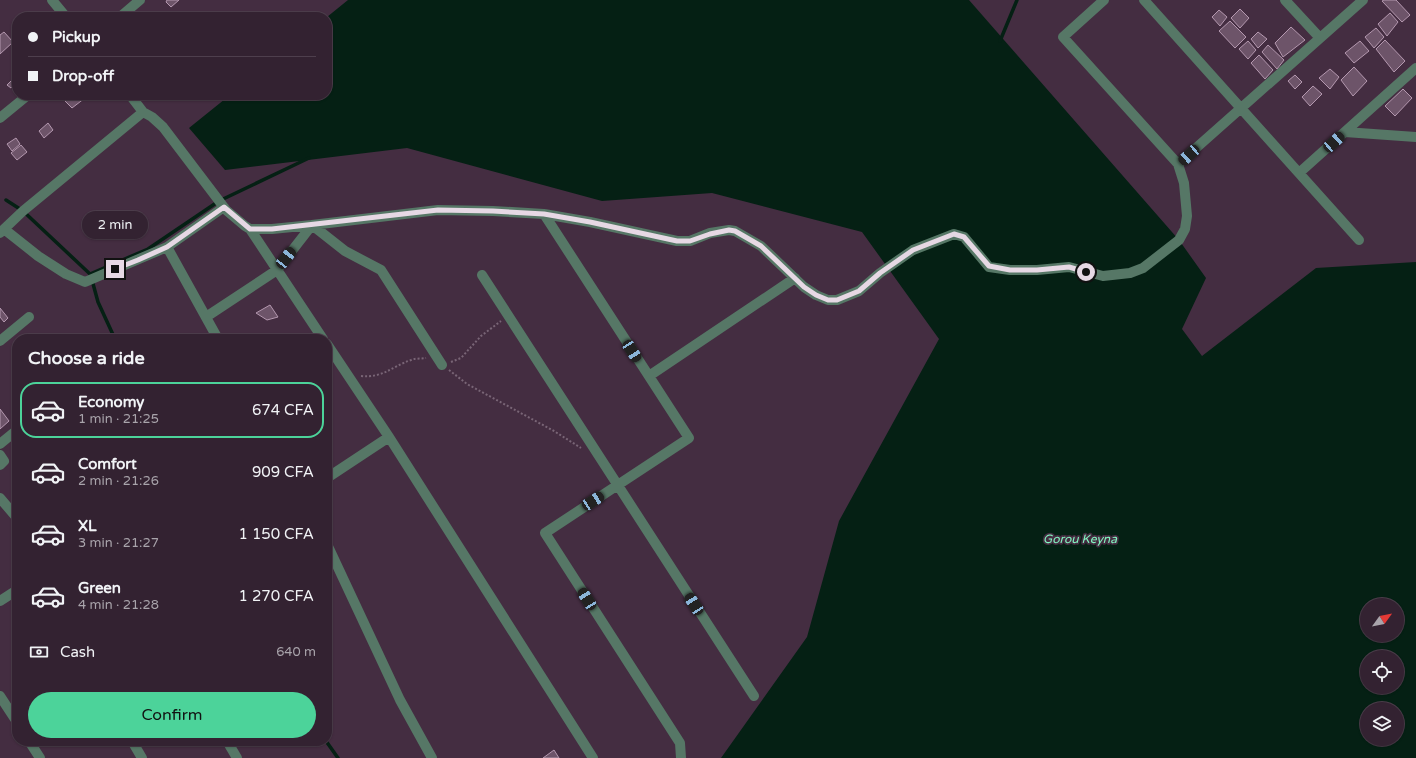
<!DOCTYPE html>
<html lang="en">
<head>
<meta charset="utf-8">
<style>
	:root { --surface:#332231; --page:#3e2f3d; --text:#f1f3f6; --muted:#a9a4ab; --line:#4e3f4d; --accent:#4cd39a }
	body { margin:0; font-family:"Varela Round",sans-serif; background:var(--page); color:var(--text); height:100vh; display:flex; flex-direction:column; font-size:15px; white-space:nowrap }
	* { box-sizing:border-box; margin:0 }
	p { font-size:13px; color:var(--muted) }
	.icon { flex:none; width:22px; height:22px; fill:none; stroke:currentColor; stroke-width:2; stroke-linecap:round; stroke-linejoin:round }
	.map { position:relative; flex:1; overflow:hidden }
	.sheet { position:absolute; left:12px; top:334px; width:320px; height:412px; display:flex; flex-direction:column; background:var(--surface); border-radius:16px; box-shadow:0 1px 3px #0004,0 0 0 1px var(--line) }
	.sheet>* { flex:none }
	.top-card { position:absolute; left:12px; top:12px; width:320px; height:88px; border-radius:16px; box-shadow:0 1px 3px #0004,0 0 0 1px var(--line); display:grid; align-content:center; height:88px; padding:0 16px; background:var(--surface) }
	.needle { width:26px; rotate:57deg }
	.fabs { position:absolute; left:1360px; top:598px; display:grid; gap:8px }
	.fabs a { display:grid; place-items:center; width:44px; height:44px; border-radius:50%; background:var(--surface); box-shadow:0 1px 3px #0004,0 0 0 1px var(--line); font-size:20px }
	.end { position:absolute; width:18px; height:18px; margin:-9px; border:5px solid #e6d8e4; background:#111; box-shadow:0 0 0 2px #111 }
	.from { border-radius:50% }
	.bubble { position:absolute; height:28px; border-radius:14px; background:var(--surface); box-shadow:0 1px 3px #0004,0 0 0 1px var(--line); font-size:13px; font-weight:600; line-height:28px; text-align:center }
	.car { position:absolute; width:12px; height:24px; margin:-12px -6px; border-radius:5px; box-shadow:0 0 3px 1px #0007; background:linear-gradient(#222 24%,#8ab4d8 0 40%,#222 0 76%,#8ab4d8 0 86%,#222 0) }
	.top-card b { display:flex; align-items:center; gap:14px; height:38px; font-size:15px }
	.top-card b+b { border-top:1px solid var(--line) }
	.top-card i { width:10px; height:10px; background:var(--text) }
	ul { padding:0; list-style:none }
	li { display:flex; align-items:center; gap:12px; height:56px; margin:0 8px 6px; padding:0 8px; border:2px solid transparent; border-radius:16px }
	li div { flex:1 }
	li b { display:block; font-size:15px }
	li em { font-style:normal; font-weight:600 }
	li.current { border-color:var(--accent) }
	li>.icon { width:36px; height:36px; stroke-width:1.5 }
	h2 { padding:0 16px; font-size:18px; line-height:48px }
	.pay { display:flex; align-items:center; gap:10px; height:44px; padding:0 16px; font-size:15px }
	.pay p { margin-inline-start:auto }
	.cta { display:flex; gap:8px; margin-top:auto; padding:8px 16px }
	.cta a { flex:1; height:46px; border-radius:24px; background:var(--accent); color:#111; font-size:16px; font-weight:600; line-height:46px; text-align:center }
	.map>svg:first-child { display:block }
	.water { fill:#052014; fill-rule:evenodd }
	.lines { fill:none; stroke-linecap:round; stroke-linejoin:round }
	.stream { stroke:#052014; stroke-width:3.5 }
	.building { fill:#6d5469; stroke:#b498af }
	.path { stroke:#796576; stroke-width:2; stroke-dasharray:2 2; stroke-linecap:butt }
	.minor { stroke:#567766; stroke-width:10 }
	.route { stroke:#e6d8e4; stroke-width:5 }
	.labels { text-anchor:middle; stroke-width:3.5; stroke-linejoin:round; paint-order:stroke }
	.water-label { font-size:12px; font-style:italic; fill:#83f7c1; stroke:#442d41 }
</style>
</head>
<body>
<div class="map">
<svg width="1416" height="758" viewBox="0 0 1416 758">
	<rect width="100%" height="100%" fill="#442d41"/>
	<path class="water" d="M348,0h621l210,240 27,38 -24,51 20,27 114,-88 100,-6v496h-695l86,-121 32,-116 100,-182 -77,-107 -150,-39 -110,8 -195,-53 -182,22 -36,-42 41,-33h97v-78zM1367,605h30v30h-30zM1367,657h30v30h-30zM1367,709h30v30h-30z"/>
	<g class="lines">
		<path class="stream" d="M1000,41l17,-41
			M6,200l17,11 67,63 58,-25 71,-48 90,-43
			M92,280l6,22 17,37
			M326,741l12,17"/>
	</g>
	<path class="building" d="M167,0h12l-8,7 -5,-5z
		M1384,0h12l14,15 -8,7 -20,-21z
		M1240,9l9,9 -9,10 -9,-10z
		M1219,10l8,7 -7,9 -8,-9z
		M1390,13l8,9 -11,14 -9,-12z
		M1230,21l16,16 -11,11 -16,-17z
		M1291,27l14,13 -22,17 -8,-14z
		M1376,28l8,9 -10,11 -9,-11z
		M4,32l9,10 -13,12v-19z
		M1258,32l9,7 -9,9 -7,-9z
		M1385,40l20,21 -11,11 -18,-23z
		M1248,41l8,9 -8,9 -9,-10z
		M1360,41l9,10 -15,12 -9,-10z
		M1268,45l16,15 -7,9 -15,-17z
		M1259,55l14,15 -8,9 -14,-16z
		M1354,67l13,14 -14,15 -12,-16z
		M1330,69l9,8 -9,12 -11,-11z
		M1295,75l7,7 -7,7 -7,-8z
		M11,81l4,3 -4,4 -4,-3z
		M1313,86l9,8 -12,12 -8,-9z
		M1403,89l9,9 -17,18 -10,-10z
		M74,95h9l2,3 -13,10 -7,-7z
		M48,123l5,7 -9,8 -5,-7z
		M16,138l4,6 -8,7 -5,-7z
		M21,145l6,7 -10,8 -6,-7z
		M270,305l8,12 -11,3 -11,-7z
		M0,308l8,10 -4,4 -4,-5z
		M0,409l9,12 -9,8z
		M554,750l5,8h-16z"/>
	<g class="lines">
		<path class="path" d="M451,362l10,-4 20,-22 20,-15
			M449,370l18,14 87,47 27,17
			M361,376c22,2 30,-9 50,-16 4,-2 10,-1 15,-2"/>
		<path class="minor" d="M52,0l14,17
			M1144,0l215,240
			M1285,0l35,38
			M120,17l20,-17
			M130,95l13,17 9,5 11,10 63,83 19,16 5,3h22l40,-4 33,26 36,19 61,95
			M0,118l28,-23
			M1345,132l71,5
			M1178,164l185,-164
			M1299,173l117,-105
			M544,214l145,224 -144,95 135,210 1,15
			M4,229l34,27 28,18 19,8 82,-35 57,-40
			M250,229l73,110
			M0,233l23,-22 120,-99
			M167,247l51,92
			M482,275l272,421
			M206,317l71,-47 35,-45 126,-15 55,1 51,3 46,8 87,19h13l20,-8 19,-3 6,1 26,15 43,41 12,8 12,5h9l22,-9 21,-18 33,-23 41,-16 10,3 25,30 21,3h27l32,-3 34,9 27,-3 13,-5 36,-28 6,-11 2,-13 -3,-33 -6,-19 -115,-127 41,-37
			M0,341l29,-24
			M327,344l62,93 204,321
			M649,376l146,-98
			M0,444l17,-14
			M0,455l4,6 -4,4
			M327,478l62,-41
			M0,498l17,20
			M327,544l73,156 32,58
			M0,601l17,-11
			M0,696l17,26
			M29,741l11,17
			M132,741l10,17
			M227,741l10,17"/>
	</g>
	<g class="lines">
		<path class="route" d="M115,269l23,-9 29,-13 57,-40 26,22h22l26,-3 140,-16 55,1 51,3 46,8 87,19h13l20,-7 19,-4 6,1 26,15 43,41 12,8 12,5h9l22,-9 21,-18 33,-23 41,-16 10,3 25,29 21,4h27l32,-3 17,5"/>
	</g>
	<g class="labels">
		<g class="water-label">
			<text x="1080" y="543">Gorou Keyna</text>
		</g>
	</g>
</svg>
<div class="fabs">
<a><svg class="needle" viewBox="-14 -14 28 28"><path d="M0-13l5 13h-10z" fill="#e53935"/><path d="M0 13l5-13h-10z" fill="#a9a4ab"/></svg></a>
<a><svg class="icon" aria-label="locate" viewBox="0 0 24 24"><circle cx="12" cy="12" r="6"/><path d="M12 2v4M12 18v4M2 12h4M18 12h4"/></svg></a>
<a><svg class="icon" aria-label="layers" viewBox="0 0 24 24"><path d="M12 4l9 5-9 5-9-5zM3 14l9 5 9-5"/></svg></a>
</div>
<i class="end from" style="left:1086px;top:272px"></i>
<i class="end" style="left:115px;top:269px"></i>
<div class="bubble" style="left:82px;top:211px;width:66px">2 min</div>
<i class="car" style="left:1334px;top:142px;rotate:48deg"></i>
<i class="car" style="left:1189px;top:155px;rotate:228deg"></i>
<i class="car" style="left:286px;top:258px;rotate:38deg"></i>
<i class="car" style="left:632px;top:351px;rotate:147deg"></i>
<i class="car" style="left:593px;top:501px;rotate:57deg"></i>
<i class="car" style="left:587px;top:599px;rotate:328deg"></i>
<i class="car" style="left:694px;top:604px;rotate:327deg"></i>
<div class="top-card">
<b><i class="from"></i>Pickup</b>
<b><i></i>Drop-off</b>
</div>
<section class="sheet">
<h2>Choose a ride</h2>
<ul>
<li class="current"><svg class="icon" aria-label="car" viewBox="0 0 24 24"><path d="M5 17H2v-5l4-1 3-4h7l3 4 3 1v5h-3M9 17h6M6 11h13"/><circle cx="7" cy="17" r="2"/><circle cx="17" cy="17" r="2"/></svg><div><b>Economy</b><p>1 min · 21:25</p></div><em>674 CFA</em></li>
<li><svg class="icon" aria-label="car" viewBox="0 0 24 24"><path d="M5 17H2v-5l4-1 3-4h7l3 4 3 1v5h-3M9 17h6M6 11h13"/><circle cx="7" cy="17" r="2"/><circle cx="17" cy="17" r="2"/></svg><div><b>Comfort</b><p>2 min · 21:26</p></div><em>909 CFA</em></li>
<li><svg class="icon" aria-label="car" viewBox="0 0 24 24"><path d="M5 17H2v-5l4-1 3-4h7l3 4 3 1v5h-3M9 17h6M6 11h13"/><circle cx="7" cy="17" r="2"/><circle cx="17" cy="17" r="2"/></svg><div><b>XL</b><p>3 min · 21:27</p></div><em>1 150 CFA</em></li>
<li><svg class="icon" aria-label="car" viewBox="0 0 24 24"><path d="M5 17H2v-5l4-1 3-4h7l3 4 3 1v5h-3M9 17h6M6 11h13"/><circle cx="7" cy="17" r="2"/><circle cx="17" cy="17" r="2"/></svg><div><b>Green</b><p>4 min · 21:28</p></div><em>1 270 CFA</em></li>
</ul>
<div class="pay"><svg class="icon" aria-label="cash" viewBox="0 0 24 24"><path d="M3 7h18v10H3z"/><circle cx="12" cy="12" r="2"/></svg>Cash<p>640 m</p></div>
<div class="cta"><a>Confirm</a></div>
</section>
</div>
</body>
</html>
